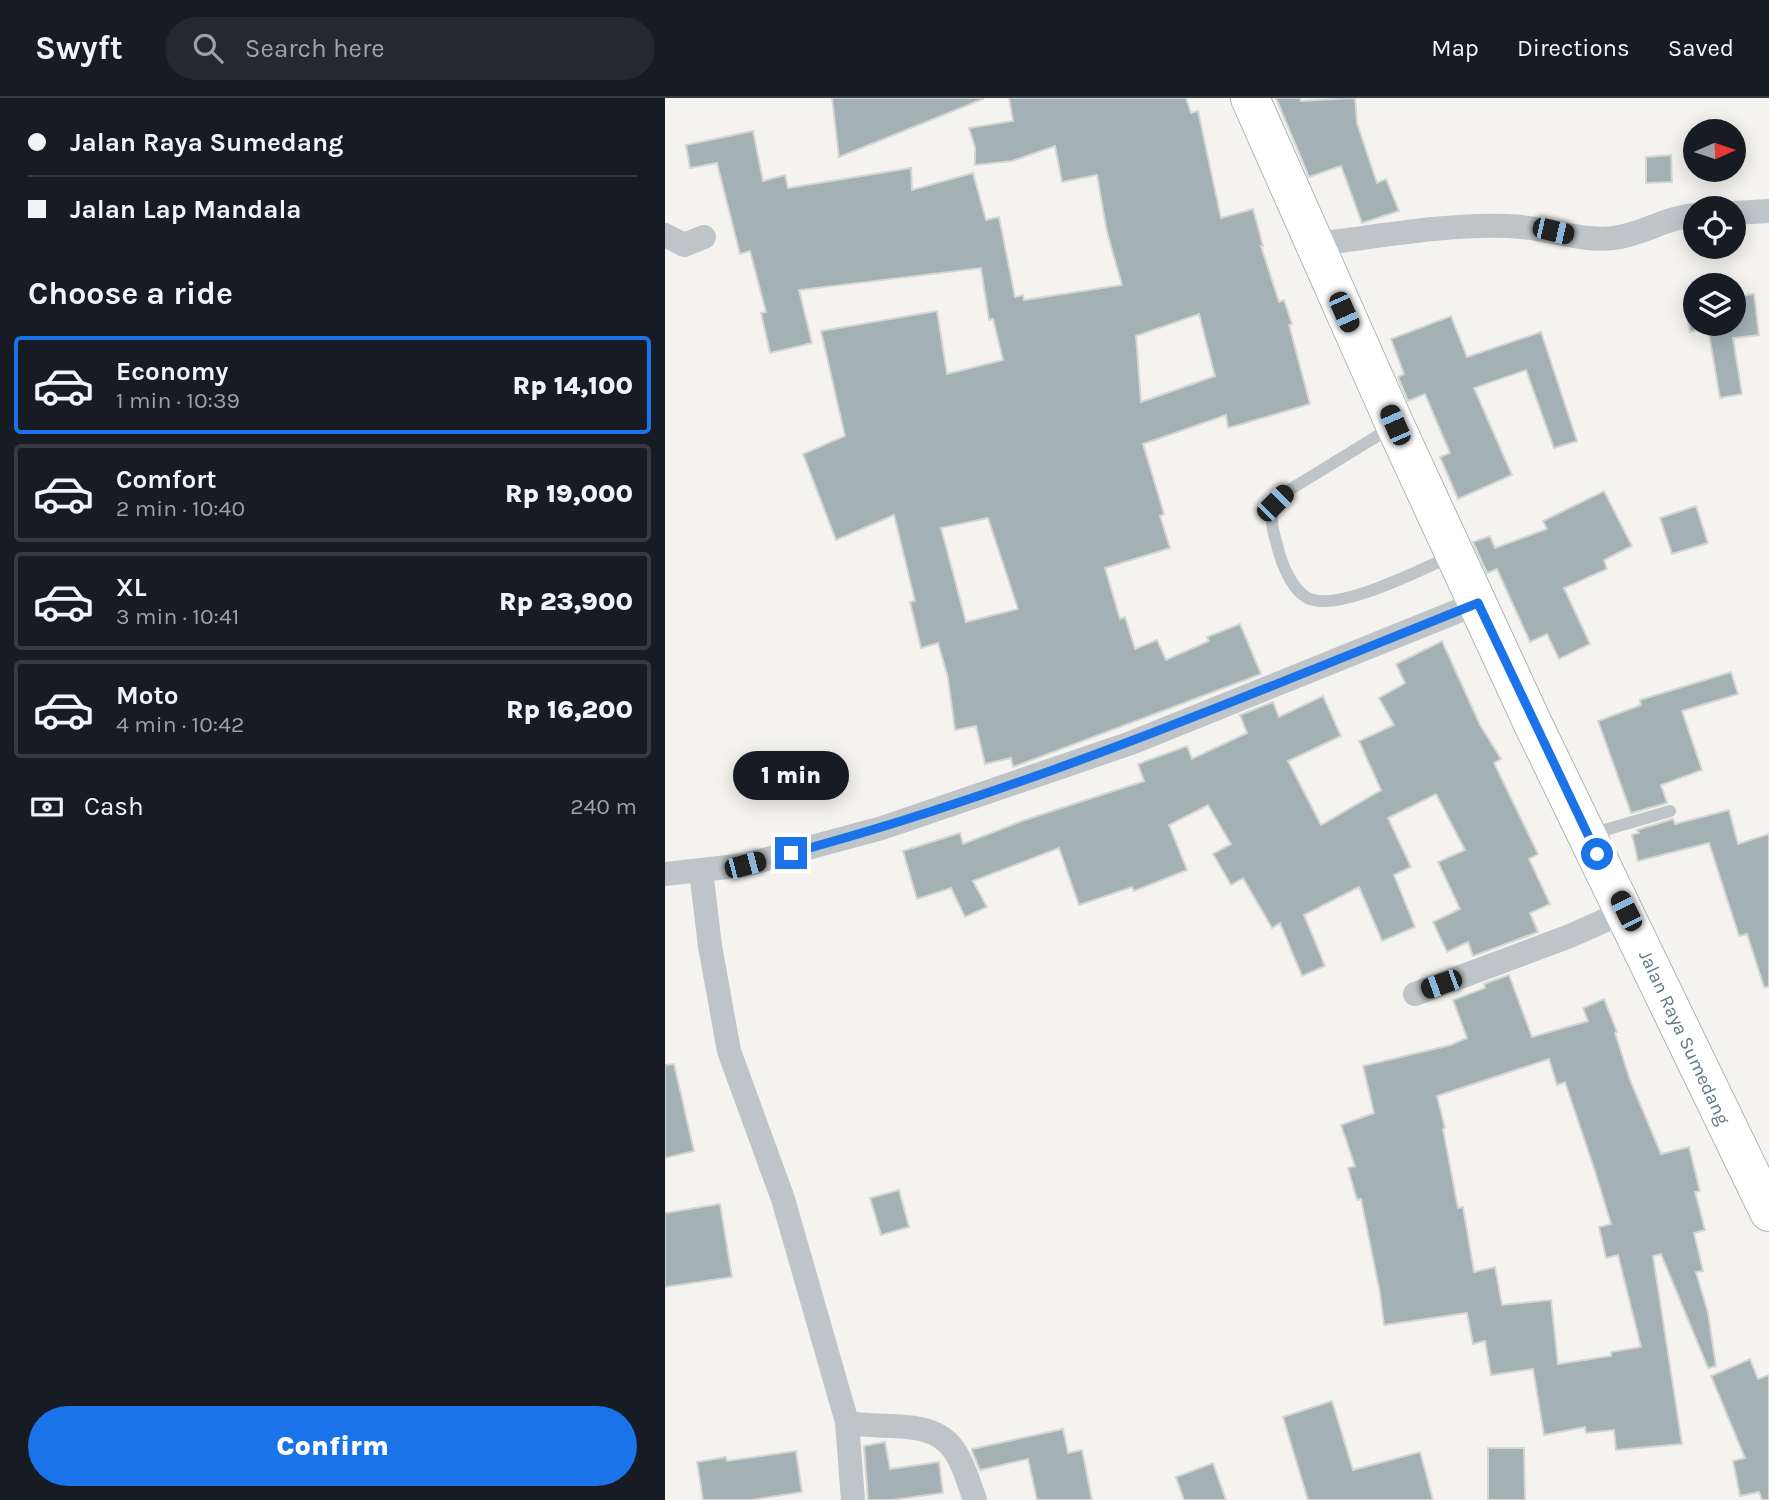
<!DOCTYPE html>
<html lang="en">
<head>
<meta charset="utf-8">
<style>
	:root { --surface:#171b24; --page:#242831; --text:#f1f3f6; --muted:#9ea1a6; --line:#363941; --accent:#1a73e8 }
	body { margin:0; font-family:Karla,sans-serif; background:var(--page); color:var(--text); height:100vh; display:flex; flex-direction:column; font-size:26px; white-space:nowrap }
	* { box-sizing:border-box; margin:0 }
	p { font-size:23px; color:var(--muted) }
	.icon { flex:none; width:38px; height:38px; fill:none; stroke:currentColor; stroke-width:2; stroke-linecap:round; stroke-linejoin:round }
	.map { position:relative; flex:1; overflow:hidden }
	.panel { display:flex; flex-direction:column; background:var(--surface); width:665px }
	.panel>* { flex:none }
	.top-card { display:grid; align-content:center; height:154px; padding:0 28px; background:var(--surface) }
	.needle { width:46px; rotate:87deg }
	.controls { position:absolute; left:1018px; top:21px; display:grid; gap:14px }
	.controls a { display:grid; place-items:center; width:63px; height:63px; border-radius:50%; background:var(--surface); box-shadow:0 4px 18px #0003; font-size:35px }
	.end { position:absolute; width:32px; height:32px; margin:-16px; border:9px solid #1a73e8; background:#fff; box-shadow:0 0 0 4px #fff }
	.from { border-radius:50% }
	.bubble { position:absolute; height:49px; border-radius:24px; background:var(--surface); box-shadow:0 4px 18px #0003; font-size:23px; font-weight:800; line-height:49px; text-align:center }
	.car { position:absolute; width:21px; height:42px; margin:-21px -10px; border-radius:9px; box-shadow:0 0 5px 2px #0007; background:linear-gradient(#222 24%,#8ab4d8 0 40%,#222 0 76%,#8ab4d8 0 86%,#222 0) }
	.top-card b { display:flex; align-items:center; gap:24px; height:66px; font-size:26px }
	.top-card b+b { border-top:2px solid var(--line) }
	.top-card i { width:18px; height:18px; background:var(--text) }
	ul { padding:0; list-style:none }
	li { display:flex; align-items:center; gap:21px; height:98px; margin:0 14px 10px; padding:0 14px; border:4px solid var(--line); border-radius:7px }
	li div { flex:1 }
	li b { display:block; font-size:26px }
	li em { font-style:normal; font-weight:800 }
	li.selected { border-color:var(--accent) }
	li>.icon { width:63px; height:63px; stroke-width:1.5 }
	h2 { padding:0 28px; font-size:32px; line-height:84px }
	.pay { display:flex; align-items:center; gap:18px; height:77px; padding:0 28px; font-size:26px }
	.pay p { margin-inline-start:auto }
	.cta { display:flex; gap:14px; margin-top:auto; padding:14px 28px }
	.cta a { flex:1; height:80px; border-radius:42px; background:var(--accent); color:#fff; font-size:28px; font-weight:800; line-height:80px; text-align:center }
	header { display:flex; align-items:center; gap:42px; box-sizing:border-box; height:98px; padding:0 35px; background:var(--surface); border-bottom:2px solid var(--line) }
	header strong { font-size:33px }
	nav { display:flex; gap:38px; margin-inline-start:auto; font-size:24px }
	.search { width:490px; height:63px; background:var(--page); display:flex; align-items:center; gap:18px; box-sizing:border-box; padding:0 24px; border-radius:38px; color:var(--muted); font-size:26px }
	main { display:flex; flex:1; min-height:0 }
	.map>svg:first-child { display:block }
	.building { fill:#a4b1b4; stroke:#d5d5d2; stroke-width:2; fill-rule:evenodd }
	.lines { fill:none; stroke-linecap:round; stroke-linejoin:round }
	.trunk-casing { stroke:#afb5b7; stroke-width:40 }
	.service { stroke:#bec4c7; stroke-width:12 }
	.minor { stroke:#bec4c7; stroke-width:24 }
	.trunk { stroke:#fff; stroke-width:38 }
	.route { stroke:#1a73e8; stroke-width:9 }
	.labels { text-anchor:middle; stroke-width:7; stroke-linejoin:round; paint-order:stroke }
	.street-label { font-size:19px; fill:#607a83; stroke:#fff }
</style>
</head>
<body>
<header>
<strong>Swyft</strong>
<div class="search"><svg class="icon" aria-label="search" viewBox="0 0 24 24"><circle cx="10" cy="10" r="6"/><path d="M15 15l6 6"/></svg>Search here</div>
<nav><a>Map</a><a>Directions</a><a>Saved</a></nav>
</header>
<main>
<section class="panel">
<div class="top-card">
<b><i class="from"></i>Jalan Raya Sumedang</b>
<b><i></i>Jalan Lap Mandala</b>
</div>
<h2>Choose a ride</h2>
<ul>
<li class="selected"><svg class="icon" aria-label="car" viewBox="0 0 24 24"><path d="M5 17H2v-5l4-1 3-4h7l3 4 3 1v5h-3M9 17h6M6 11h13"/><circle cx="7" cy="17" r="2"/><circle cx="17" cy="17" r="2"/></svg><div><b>Economy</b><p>1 min · 10:39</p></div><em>Rp 14,100</em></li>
<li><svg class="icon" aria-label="car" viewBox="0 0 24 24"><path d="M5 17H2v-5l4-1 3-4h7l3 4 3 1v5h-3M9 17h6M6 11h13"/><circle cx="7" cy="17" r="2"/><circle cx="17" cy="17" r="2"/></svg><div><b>Comfort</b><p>2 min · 10:40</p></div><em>Rp 19,000</em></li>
<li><svg class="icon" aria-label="car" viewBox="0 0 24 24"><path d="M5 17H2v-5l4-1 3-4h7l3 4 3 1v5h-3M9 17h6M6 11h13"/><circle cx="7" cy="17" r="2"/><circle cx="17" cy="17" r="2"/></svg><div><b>XL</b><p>3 min · 10:41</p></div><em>Rp 23,900</em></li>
<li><svg class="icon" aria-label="car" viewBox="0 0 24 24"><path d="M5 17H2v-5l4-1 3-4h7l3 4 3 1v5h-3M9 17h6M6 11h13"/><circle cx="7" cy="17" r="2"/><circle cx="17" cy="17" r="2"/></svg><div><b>Moto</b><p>4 min · 10:42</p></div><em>Rp 16,200</em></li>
</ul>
<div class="pay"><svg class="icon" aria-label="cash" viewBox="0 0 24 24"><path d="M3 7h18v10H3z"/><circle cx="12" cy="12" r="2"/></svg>Cash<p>240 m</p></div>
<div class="cta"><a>Confirm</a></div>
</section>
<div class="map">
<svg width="1104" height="1402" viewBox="0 0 1104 1402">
	<rect width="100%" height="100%" fill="#f4f3ef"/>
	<path class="building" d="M167,0h151v1l-144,58z
		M344,0h177l5,15 7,-2 23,107 32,-9 10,37h-2l18,56 5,-2 8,24 -3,1 21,79 -82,24 -2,-13 -83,29 21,70 -4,2 10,32 -65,20 15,51 5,-2 10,32 22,-9 9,20 43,-19 -2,-4 33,-13 21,50 -248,93 -2,-9 -26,6 -9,-38 -21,4 -7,-52 -10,-35 -17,5 -11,-46 5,-1 -21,-86 -58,25 -33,-86 42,-18 -24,-105 116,-20 10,63 56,-14 -10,-41 -4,1 -8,-52 -182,22 13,53 -42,10 -9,-40 5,-1 -16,-61 -10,3 -23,-91 -27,5 -4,-23 67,-14 10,50 22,-6 3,13 123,-20 1,22 61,-17 13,47 13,-3 16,80 8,-2 1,5 98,-15 -15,-53 -10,-57 -35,7 -7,-36 -43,15 -37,4v-18l-6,-19 44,-7zM534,216l16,62 -74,26 -5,-66zM323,420l30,91 -52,13 -25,-94z
		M611,0h24l1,3 54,-3 2,25 20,60 9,-4 13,32 -37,12 -21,-57 -32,11z
		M1006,57l1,27 -26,1v-26z
		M1089,196l5,41 -26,3 9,56 -22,4 -12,-70 -18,4 -6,-29 12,-2v23h38v-27z
		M786,218l16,41 74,-25 36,109 -23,7 -28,-78 -52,18 38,87 -54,24 -18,-42 10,-4 -25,-59 -17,7 -10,-24 6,-3 -13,-35z
		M939,393l28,55 -28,14 3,9 -43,19 26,56 -31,15 -12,-25 -17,8 -33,-73 -10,4 -14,-31 17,-6 5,12 52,-19 -4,-8z
		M1031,408l12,37 -36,11 -12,-36z
		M777,543l38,84 21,34 -7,4 44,91 -9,5 21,45 -20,9 8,19 -65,24 -5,-14 -21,10 -14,-30 27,-13 -22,-47 27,-12 -29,-56 -48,24 23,49 -17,8 21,52 -33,14 -23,-54 -55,28 21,51 -23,10 -22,-53 -8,5 -29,-50 -12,7 -18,-31 18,-10 -23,-39 -39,20 18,45 -53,21 -2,-4 -53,18 -20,-57 -86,33 14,26 -22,10 -14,-29 -34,11 -14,-48 57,-18 3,11 59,-23 122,-40 -6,-17 49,-18 5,13 55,-26 -7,-18 33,-13 6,15 44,-21 18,40 -53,25 33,64 60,-35 -22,-49 35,-16 -15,-27 26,-15 -9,-19z
		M1066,574l7,22 -56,17 20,59 -41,15 6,18 -36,10 -33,-92 43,-16 -1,-5z
		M1064,712l9,34 31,-10v153h-5l-17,-53 -8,2 -30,-93 -71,18 -6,-26 7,-2 -2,-3 36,-11 2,5z
		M844,877l23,62 56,-16 -5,-13 21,-9 13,33 -2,1 15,47 31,74 28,-7 11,44 -5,1 10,38 -11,3 9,38 -7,1 12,41 8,53 -8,2 -47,-114 -8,2 29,188 -66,6 -2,-20 -28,3 -1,-6 -41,8 -11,-66 -42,6 -6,-34 -12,3 -6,-31 -83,12 -4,-32 -19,-94 -4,1 -9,-32 7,-2 -14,-41 33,-12 -11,-47 88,-21 16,-7 -14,-38 32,-12 -1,-4zM884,961l8,26 8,-3 29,86 17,56 -12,3 7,31 12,-3 23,92 -30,5v4l-53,8 -7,-64 -49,5 -7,-38 -21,5 -11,-65 -5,1 -15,-79 2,-1 -8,-32z
		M9,966l20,87 -29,7v-93z
		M234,1092l10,37 -28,8 -11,-37z
		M55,1106l12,73 -67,10v-74z
		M1085,1261l8,20 11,-4v125h-7l-3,-8 -19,4 -7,-35 12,-3 -34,-82z
		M667,1303l21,69 67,-18 13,48h-125l-25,-83z
		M398,1331l5,24 14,-3 10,50h-55l-9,-41 -48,11 -8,-19v-2z
		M220,1344l5,27 49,-7 4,31 -52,7h-23l-4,-54z
		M823,1350h36l1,52h-37z
		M131,1353l6,41 -51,8h-48l-6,-38 29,-5 1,4z
		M548,1365l13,37h-42l-8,-23z"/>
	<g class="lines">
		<g class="trunk-casing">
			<path id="trunk" d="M585,0l145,327 138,299 236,488"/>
		</g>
		<path class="service" d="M727,329l-106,65c-18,19 -16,30 -9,53 4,17 15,47 33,54 31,12 111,-30 142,-43
			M926,736l79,-23"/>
		<path class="minor" d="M1069,115l35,-2
			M0,137l19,10 20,-8
			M649,146c63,-7 128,-20 193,-18 35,0 71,16 106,12 29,-3 53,-21 83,-23
			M36,773l9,75 19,105 54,148 64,223 6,78
			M0,776l80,-9 137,-37 249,-85 347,-140
			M750,896l155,-58 56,-25
			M182,1324c33,9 84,-6 107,28 10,14 15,34 21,50"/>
		<use href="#trunk" class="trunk"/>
	</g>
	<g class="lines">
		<path class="route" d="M126,755c236,-63 460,-159 687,-250l119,251"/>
	</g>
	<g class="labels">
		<g class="street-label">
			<text transform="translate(1020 939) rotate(65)" y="7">Jalan Raya Sumedang</text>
		</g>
	</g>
</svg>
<div class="controls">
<a><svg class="needle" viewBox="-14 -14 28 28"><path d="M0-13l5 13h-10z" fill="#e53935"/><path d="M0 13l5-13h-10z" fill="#9ea1a6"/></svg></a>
<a><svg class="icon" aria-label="locate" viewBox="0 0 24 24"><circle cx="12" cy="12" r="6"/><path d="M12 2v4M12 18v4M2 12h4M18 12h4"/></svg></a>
<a><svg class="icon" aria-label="layers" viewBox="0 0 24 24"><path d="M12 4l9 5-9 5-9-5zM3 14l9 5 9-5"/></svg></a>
</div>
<i class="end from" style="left:932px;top:756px"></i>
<i class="end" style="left:126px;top:755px"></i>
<div class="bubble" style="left:68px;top:653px;width:116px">1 min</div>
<i class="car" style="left:888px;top:133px;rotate:103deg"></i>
<i class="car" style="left:679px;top:214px;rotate:156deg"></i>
<i class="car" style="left:730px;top:327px;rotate:336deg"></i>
<i class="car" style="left:610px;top:405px;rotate:45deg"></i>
<i class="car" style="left:80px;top:767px;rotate:75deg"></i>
<i class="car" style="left:961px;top:813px;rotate:333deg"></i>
<i class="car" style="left:776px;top:886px;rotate:250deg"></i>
</div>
</main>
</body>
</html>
